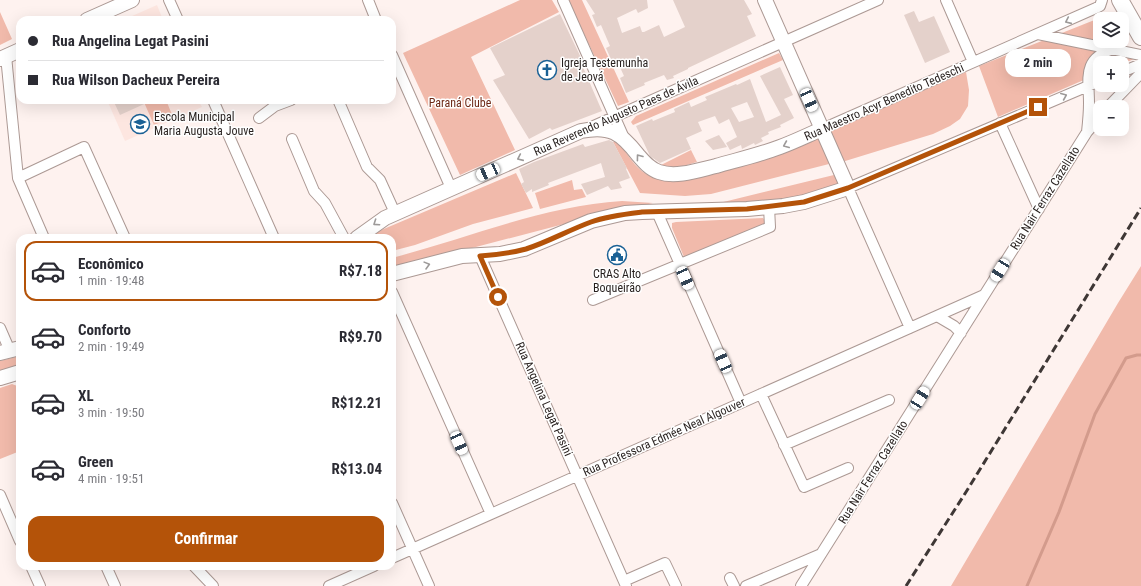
<!DOCTYPE html>
<html lang="pt">
<head>
<meta charset="utf-8">
<style>
	:root { --surface:#fff; --page:#f7f7f7; --text:#2b2b33; --muted:#7c7c81; --line:#e1e1e2; --accent:#b45309 }
	body { margin:0; font-family:"Roboto Condensed",sans-serif; background:var(--page); color:var(--text); height:100vh; display:flex; flex-direction:column; font-size:15px; white-space:nowrap }
	* { box-sizing:border-box; margin:0 }
	p { font-size:13px; color:var(--muted) }
	.icon { flex:none; width:22px; height:22px; fill:none; stroke:currentColor; stroke-width:2; stroke-linecap:round; stroke-linejoin:round }
	.map { position:relative; flex:1; overflow:hidden }
	.details { position:absolute; left:16px; top:234px; width:380px; height:336px; display:flex; flex-direction:column; background:var(--surface); border-radius:12px; box-shadow:0 4px 16px #0002 }
	.details>* { flex:none }
	.guide { position:absolute; left:16px; top:16px; width:380px; height:88px; border-radius:12px; box-shadow:0 4px 16px #0002; display:grid; align-content:center; height:88px; padding:0 12px; background:var(--surface) }
	.buttons { position:absolute; left:1093px; top:12px; display:grid; gap:8px }
	.buttons a { display:grid; place-items:center; width:36px; height:36px; border-radius:8px; background:var(--surface); box-shadow:0 4px 16px #0002; font-size:20px }
	.end { position:absolute; width:18px; height:18px; margin:-9px; border:5px solid #b45309; background:#fff; box-shadow:0 0 0 2px #fff }
	.from { border-radius:50% }
	.bubble { position:absolute; height:28px; border-radius:12px; background:var(--surface); box-shadow:0 4px 16px #0002; font-size:13px; font-weight:700; line-height:28px; text-align:center }
	.car { position:absolute; width:12px; height:24px; margin:-12px -6px; border-radius:5px; box-shadow:0 0 3px 1px #0007; background:linear-gradient(#fff 24%,#345 0 40%,#fff 0 76%,#345 0 86%,#fff 0) }
	.guide b { display:flex; align-items:center; gap:14px; height:38px; font-size:15px }
	.guide b+b { border-top:1px solid var(--line) }
	.guide i { width:10px; height:10px; background:var(--text) }
	ul { padding:7px 0 0; list-style:none }
	li { display:flex; align-items:center; gap:12px; height:60px; margin:0 8px 6px; padding:0 4px; border:2px solid transparent; border-radius:12px }
	li div { flex:1 }
	li b { display:block; font-size:15px }
	li em { font-style:normal; font-weight:700 }
	li.current { border-color:var(--accent) }
	li>.icon { width:36px; height:36px; stroke-width:1.5 }
	.primary-button { display:flex; gap:8px; margin-top:auto; padding:8px 12px }
	.primary-button a { flex:1; height:46px; border-radius:12px; background:var(--accent); color:#fff; font-size:16px; font-weight:700; line-height:46px; text-align:center }
	.map>svg:first-child { display:block }
	.built { fill:#fde6e0 }
	.green { fill:#f1baab }
	.lines { fill:none; stroke-linecap:round; stroke-linejoin:round }
	.stream { stroke:#d39b8c; stroke-width:3 }
	.building { fill:#e4d1cb; fill-rule:evenodd }
	.street-casing { stroke:#ac9994; stroke-width:12 }
	.secondary-casing { stroke:#ac9994; stroke-width:16 }
	.primary-casing { stroke:#ac9994; stroke-width:18 }
	.street { stroke:#fff; stroke-width:10 }
	.secondary { stroke:#fff; stroke-width:14 }
	.primary { stroke:#fff; stroke-width:16 }
	.rail { stroke:#3e3735; stroke-width:3; stroke-dasharray:8 4; stroke-linecap:butt }
	.oneway { stroke:#9d9a99 }
	.route { stroke:#b45309; stroke-width:5 }
	.labels { text-anchor:middle; stroke-width:3; stroke-linejoin:round; paint-order:stroke }
	.poi-label { font-size:12px; fill:#261f1d; stroke:#fff; text-anchor:start }
	.street-label { font-size:12px; fill:#261f1d; stroke:#fff }
	.park-label { font-size:12px; fill:#6e2a18; stroke:#fff }
</style>
</head>
<body>
<div class="map">
<svg width="1141" height="586" viewBox="0 0 1141 586">
	<rect width="100%" height="100%" fill="#fef2ef"/>
	<path class="built" d="M157,5l6,15h-40z
		M107,100h91l4,7 -77,34z"/>
	<path class="green" d="M520,0h32l7,12 -88,45 44,93 -55,25 -57,-122z
		M568,0h14l47,102 -11,4z
		M0,12l12,27 -12,6z
		M1102,17l2,2h-4v22h21l13,18 -12,5 -22,-1v10l-102,44 -19,-51z
		M779,53l4,7 -150,65 -2,-3 5,-6z
		M966,72l3,18 -1,16 -8,13 -10,7 -17,8 -91,28 -15,-30z
		M143,100h23l7,17 -19,8z
		M819,138l10,26 -118,30 -26,2 -45,-3 -27,-51 5,-1c15,21 21,35 48,40l63,-12z
		M691,150l6,12c-11,3 -25,9 -36,3z
		M516,173l17,35 -60,16 -58,21 -23,6v-13h-24l11,-7z
		M838,174l3,8 -7,5 -40,12 -91,8z
		M572,180l2,10 8,-1 4,8 -46,12 -5,-16z
		M622,201l31,2 -47,10 -214,56v-11c76,-20 151,-52 230,-57z
		M763,218l2,3 -1,3 -80,33 -12,-29v-5l4,-1z
		M1141,266v320h-190l167,-283z
		M20,356v12l-20,5v-12z
		M12,384l8,3v64l-20,8v-71z"/>
	<g class="lines">
		<path class="stream" d="M1027,586l32,-74 36,-98 31,-56 11,-3h4"/>
	</g>
	<path class="building" d="M586,0h61l1,8 -10,5 -2,-4 -19,9 5,15 18,-7 2,6h2l15,-7 5,12 21,-10 -12,-27h71l8,14 -5,2 9,20 -68,32v1l-15,7 1,2 -7,2 -3,-5 -20,8 1,2 -19,8 -6,-15 4,-2 -6,-13 -5,1 -7,-16 4,-2 -9,-21 -4,2 -5,-12 3,-1z
		M914,11l5,11 15,-6 16,36 -25,11 -21,-48z
		M560,14l24,50 -2,1 20,46 -50,19 -2,-2 -21,11 -36,-59 12,-5 -15,-27z
		M780,67l13,28 -9,4 10,19 -14,7 1,2 -13,5 1,2 -8,4 2,3 -8,4 -1,-2 -12,6 -1,-4 -11,5 -4,-7 11,-6 -8,-18 -10,5 -4,-8 -17,6 4,9 -16,7 5,11 -31,14 -10,-7 -14,-30 16,-7 1,2 22,-9 -1,-3 15,-7 2,5 16,-7 -2,-3 31,-13 1,1 13,-6 16,43 15,-7 -21,-39zM747,102l7,15 -15,5 -8,-14z
		M113,100h40l-33,15z
		M719,135l8,12 -14,3 -8,-9z
		M609,140l4,2 14,26 -1,1 4,9 -11,4 3,6 -11,2 -3,-4 -21,9 -6,-11 24,-7 -4,-14 -53,20 1,2 -17,7v-3l-6,4 -5,-9 3,-2 -5,-13 15,-7 49,-18 2,3z"/>
	<g class="lines">
		<g class="street-casing">
			<path id="street" d="M169,0l9,20
				M368,0l8,20
				M563,0l61,138
				M946,0l27,62
				M1038,34l103,21
				M392,55l59,133
				M6,56l12,122 26,60
				M1122,72l19,-8
				M213,100l61,138
				M339,102l28,65 13,13 15,33
				M1108,107l33,-34
				M259,118l16,-12 16,-6
				M1000,123l39,86
				M589,128l289,-128
				M822,129l274,-121 4,-2 2,-6
				M1087,132c1,-9 2,-19 2,-29 0,-25 -7,-44 24,-54
				M292,139l22,52 11,12 19,35
				M18,178l66,-31 41,91
				M657,212l84,191
				M480,256l146,330
				M392,292l99,222
				M593,300l177,-73 -1,-20
				M937,316l17,10 7,7
				M0,328l10,23
				M910,328l-62,-140 252,-107
				M761,394l43,93 44,-19
				M784,445l105,-45
				M0,495l20,46
				M392,503l37,83
				M392,558l592,-263
				M31,566l9,20
				M106,566l9,20
				M194,566l19,20
				M730,578l4,8
				M624,581l41,-18 11,23
				M329,586l45,-20
				M746,586l75,-32
				M801,586l286,-454 13,-15"/>
		</g>
		<g class="secondary-casing">
			<path id="secondary" d="M87,20l45,-20
				M0,59l20,-9
				M357,238l28,-20 196,-87c29,-6 40,2 57,24 6,7 12,14 21,17 17,6 40,-2 57,-6 21,-6 43,-11 64,-19 14,-5 28,-12 42,-18
				M392,274l70,-18 38,-2 24,-5 67,-28 34,-8 17,-1 105,-3 36,-3 21,-4 44,-14 -83,-188
				M0,353l20,-5
				M0,378l20,-6"/>
		</g>
		<g class="primary-casing">
			<path id="primary" d="M1120,0l21,37"/>
		</g>
		<use href="#street" class="street"/>
		<use href="#secondary" class="secondary"/>
		<use href="#primary" class="primary"/>
		<path class="rail" d="M906,586l60,-94 175,-284"/>
	</g>
	<defs><path id="oneway-chevron" d="M-2-3.5L2.5 0L-2 3.5" fill="none" stroke-width="1.6" stroke-linecap="round" stroke-linejoin="round"/></defs>
	<g class="oneway">
		<use href="#oneway-chevron" transform="translate(1068 21) rotate(156)"/>
		<use href="#oneway-chevron" transform="translate(1064 96) rotate(-23)"/>
		<use href="#oneway-chevron" transform="translate(786 145) rotate(157)"/>
		<use href="#oneway-chevron" transform="translate(639 157) rotate(-127)"/>
		<use href="#oneway-chevron" transform="translate(520 158) rotate(156)"/>
		<use href="#oneway-chevron" transform="translate(376 223) rotate(146)"/>
		<use href="#oneway-chevron" transform="translate(427 265) rotate(-15)"/>
	</g>
	<g class="lines">
		<path class="route" d="M498,297l-18,-41c15,-1 31,-3 46,-7 22,-7 43,-19 65,-27 16,-6 34,-8 51,-10l105,-3 57,-7 44,-14 190,-81"/>
	</g>
	<defs>
		<g id="church-ring" transform="scale(1)"><circle r="9.5" fill="#fff" stroke="#1a6195" stroke-width="1.5"/><path d="M-1.2-6h2.4v3.5h3.3v2.4h-3.3V6h-2.4V-.1h-3.3v-2.4h3.3Z" fill="#1a6195"/></g>
		<g id="school-ring" transform="scale(1)"><circle r="9.5" fill="#fff" stroke="#1a6195" stroke-width="1.5"/><path d="M0-5L7-2L0 1L-7-2ZM-4 1L0 2.5L4 1V4Q0 6-4 4Z" fill="#1a6195"/></g>
		<g id="civic-ring" transform="scale(1)"><circle r="9.5" fill="#fff" stroke="#1a6195" stroke-width="1.5"/><path d="M-.6-6.5H3V-4.5H.6V-3L4-1V1h2V6H-6V1h2V-1L-.6-3ZM-1.2 2.5V6h2.4V2.5Z" fill="#1a6195"/></g>
	</defs>
	<g fill-rule="evenodd">
		<use href="#church-ring" x="547" y="70"/>
		<use href="#school-ring" x="140" y="124"/>
		<use href="#civic-ring" x="617" y="255"/>
	</g>
	<g class="labels">
		<g class="poi-label">
			<text x="561" y="67">Igreja Testemunha<tspan x="561" dy="14">de Jeová</tspan></text>
			<text x="154" y="121">Escola Municipal<tspan x="154" dy="14">Maria Augusta Jouve</tspan></text>
			<text x="617" y="278" text-anchor="middle">CRAS Alto<tspan x="617" dy="14">Boqueirão</tspan></text>
		</g>
		<g class="street-label">
			<text transform="translate(884 102) rotate(-24)" y="4">Rua Maestro Acyr Benedito Tedeschi</text>
			<text transform="translate(616 116) rotate(-24)" y="4">Rua Reverendo Augusto Paes de Ávila</text>
			<text transform="translate(1045 198) rotate(-58)" y="4">Rua Nair Ferraz Cazellato</text>
			<text transform="translate(544 399) rotate(66)" y="4">Rua Angelina Legat Pasini</text>
			<text transform="translate(664 437) rotate(-24)" y="4">Rua Professora Edmée Neal Algouver</text>
			<text transform="translate(873 472) rotate(-58)" y="4">Rua Nair Ferraz Cazellato</text>
		</g>
		<g class="park-label">
			<text x="460" y="107">Paraná Clube</text>
		</g>
	</g>
</svg>
<div class="buttons">
<a><svg class="icon" aria-label="layers" viewBox="0 0 24 24"><path d="M12 4l9 5-9 5-9-5zM3 14l9 5 9-5"/></svg></a>
<a>+</a>
<a>−</a>
</div>
<i class="end from" style="left:498px;top:297px"></i>
<i class="end" style="left:1038px;top:107px"></i>
<div class="bubble" style="left:1005px;top:49px;width:66px">2 min</div>
<i class="car" style="left:809px;top:100px;rotate:156deg"></i>
<i class="car" style="left:488px;top:172px;rotate:246deg"></i>
<i class="car" style="left:1000px;top:270px;rotate:212deg"></i>
<i class="car" style="left:685px;top:278px;rotate:156deg"></i>
<i class="car" style="left:723px;top:361px;rotate:336deg"></i>
<i class="car" style="left:920px;top:398px;rotate:32deg"></i>
<i class="car" style="left:459px;top:443px;rotate:156deg"></i>
<div class="guide">
<b><i class="from"></i>Rua Angelina Legat Pasini</b>
<b><i></i>Rua Wilson Dacheux Pereira</b>
</div>
<section class="details">
<ul>
<li class="current"><svg class="icon" aria-label="car" viewBox="0 0 24 24"><path d="M5 17H2v-5l4-1 3-4h7l3 4 3 1v5h-3M9 17h6M6 11h13"/><circle cx="7" cy="17" r="2"/><circle cx="17" cy="17" r="2"/></svg><div><b>Econômico</b><p>1 min · 19:48</p></div><em>R$7.18</em></li>
<li><svg class="icon" aria-label="car" viewBox="0 0 24 24"><path d="M5 17H2v-5l4-1 3-4h7l3 4 3 1v5h-3M9 17h6M6 11h13"/><circle cx="7" cy="17" r="2"/><circle cx="17" cy="17" r="2"/></svg><div><b>Conforto</b><p>2 min · 19:49</p></div><em>R$9.70</em></li>
<li><svg class="icon" aria-label="car" viewBox="0 0 24 24"><path d="M5 17H2v-5l4-1 3-4h7l3 4 3 1v5h-3M9 17h6M6 11h13"/><circle cx="7" cy="17" r="2"/><circle cx="17" cy="17" r="2"/></svg><div><b>XL</b><p>3 min · 19:50</p></div><em>R$12.21</em></li>
<li><svg class="icon" aria-label="car" viewBox="0 0 24 24"><path d="M5 17H2v-5l4-1 3-4h7l3 4 3 1v5h-3M9 17h6M6 11h13"/><circle cx="7" cy="17" r="2"/><circle cx="17" cy="17" r="2"/></svg><div><b>Green</b><p>4 min · 19:51</p></div><em>R$13.04</em></li>
</ul>
<div class="primary-button"><a>Confirmar</a></div>
</section>
</div>
</body>
</html>
